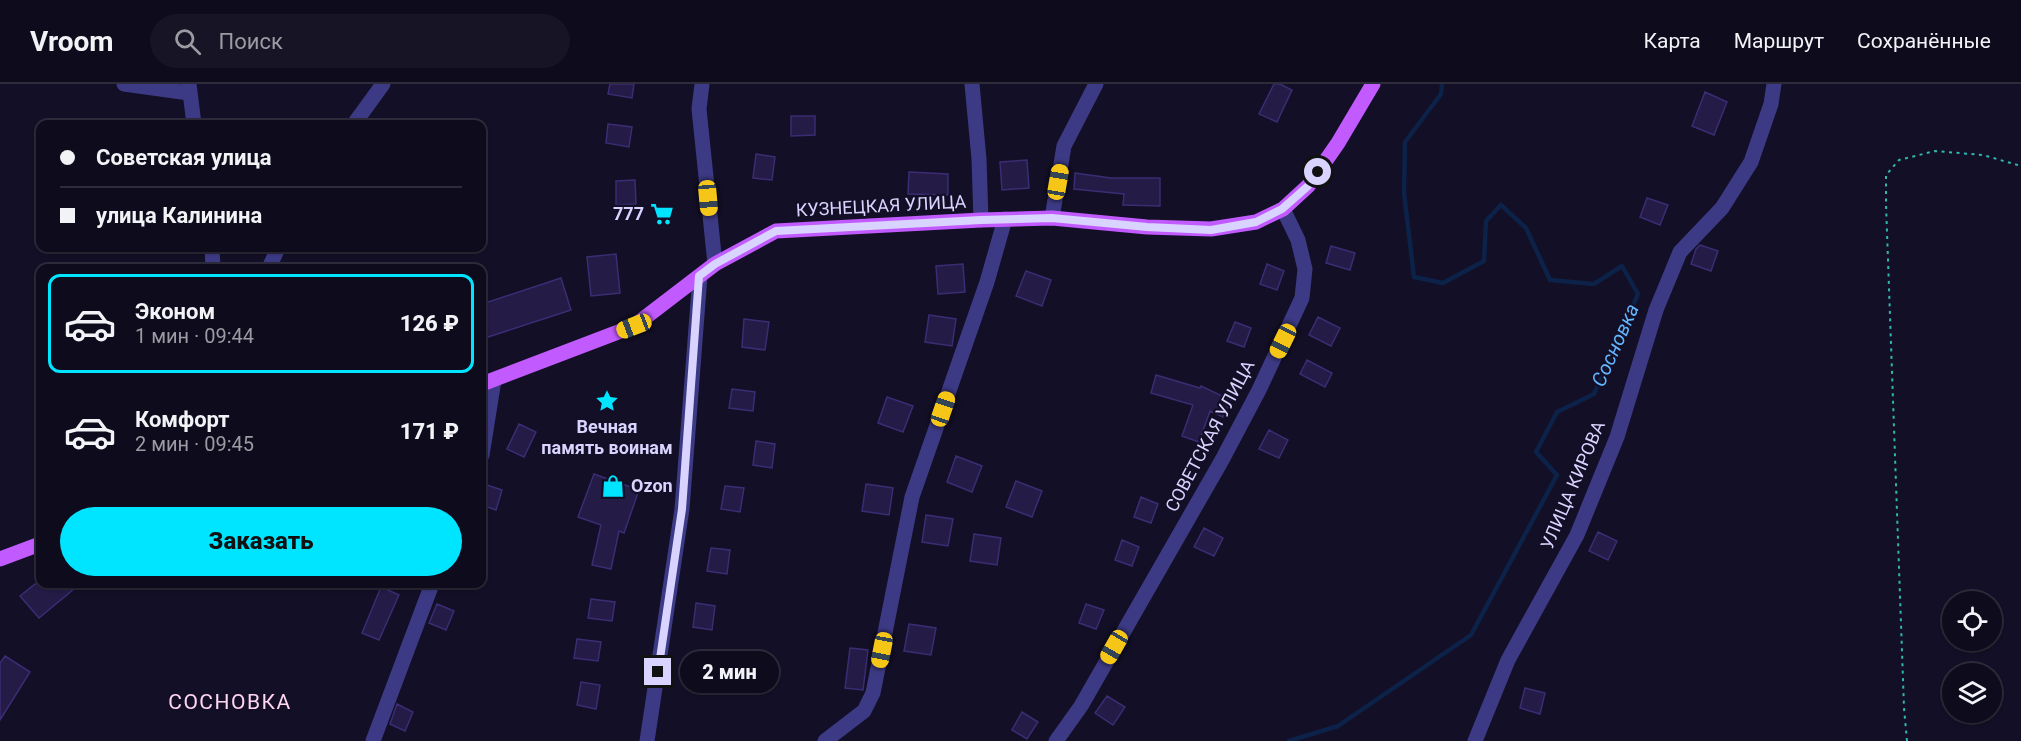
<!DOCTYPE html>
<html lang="ru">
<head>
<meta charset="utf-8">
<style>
	:root { --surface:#0e0b1c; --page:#171425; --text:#f1f3f6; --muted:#9b9ba3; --line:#2e2b3b; --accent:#00e5ff }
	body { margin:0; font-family:Roboto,sans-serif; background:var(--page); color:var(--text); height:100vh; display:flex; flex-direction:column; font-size:22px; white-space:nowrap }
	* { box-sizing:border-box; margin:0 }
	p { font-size:20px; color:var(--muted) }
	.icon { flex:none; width:33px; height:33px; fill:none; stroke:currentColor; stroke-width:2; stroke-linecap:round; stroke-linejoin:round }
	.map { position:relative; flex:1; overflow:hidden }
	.sheet { position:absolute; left:36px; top:180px; width:450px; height:324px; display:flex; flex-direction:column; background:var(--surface); border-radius:12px; box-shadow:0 2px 4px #0004,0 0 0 2px var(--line) }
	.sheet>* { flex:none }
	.hud { position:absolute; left:36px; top:36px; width:450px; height:132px; border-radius:12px; box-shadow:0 2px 4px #0004,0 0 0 2px var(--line); display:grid; align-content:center; height:132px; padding:0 24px; background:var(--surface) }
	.buttons { position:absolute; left:1942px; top:507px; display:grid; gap:12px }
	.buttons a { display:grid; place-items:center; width:60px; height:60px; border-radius:50%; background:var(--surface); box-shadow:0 2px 4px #0004,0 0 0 2px var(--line); font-size:30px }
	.end { position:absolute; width:27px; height:27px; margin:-14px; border:8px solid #d9d4ff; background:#111; box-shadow:0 0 0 3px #111 }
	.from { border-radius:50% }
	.bubble { position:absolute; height:42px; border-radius:21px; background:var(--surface); box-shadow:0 2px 4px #0004,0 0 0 2px var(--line); font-size:20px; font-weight:800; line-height:42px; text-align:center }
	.car { position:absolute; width:18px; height:36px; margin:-18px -9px; border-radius:8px; box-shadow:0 0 4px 2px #0007; background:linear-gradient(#f5c518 24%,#345 0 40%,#f5c518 0 76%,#345 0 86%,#f5c518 0) }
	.hud b { display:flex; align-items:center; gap:21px; height:57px; font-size:22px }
	.hud b+b { border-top:2px solid var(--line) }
	.hud i { width:15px; height:15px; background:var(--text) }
	ul { padding:10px 0 0; list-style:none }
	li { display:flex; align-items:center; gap:18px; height:99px; margin:0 12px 9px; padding:0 12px; border:3px solid transparent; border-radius:12px }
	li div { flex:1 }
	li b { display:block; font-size:22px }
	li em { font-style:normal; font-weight:800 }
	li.on { border-color:var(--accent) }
	li>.icon { width:54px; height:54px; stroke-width:1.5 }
	.primary-button { display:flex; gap:12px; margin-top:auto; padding:12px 24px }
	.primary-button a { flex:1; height:69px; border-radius:36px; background:var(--accent); color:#111; font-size:24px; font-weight:800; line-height:69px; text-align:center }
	header { display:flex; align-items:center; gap:36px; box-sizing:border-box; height:84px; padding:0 30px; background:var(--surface); border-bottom:2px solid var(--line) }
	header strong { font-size:28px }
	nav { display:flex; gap:33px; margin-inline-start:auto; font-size:21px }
	.search { width:420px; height:54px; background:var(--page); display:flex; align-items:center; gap:15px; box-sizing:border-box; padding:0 21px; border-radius:33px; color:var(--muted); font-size:22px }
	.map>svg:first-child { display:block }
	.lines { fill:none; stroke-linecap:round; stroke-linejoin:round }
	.stream { stroke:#0c2248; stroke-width:4.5 }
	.building { fill:#241b47; stroke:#3b2d73; stroke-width:1.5 }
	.path { stroke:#2fb8b0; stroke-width:2; stroke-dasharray:3 4.5; stroke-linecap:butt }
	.minor { stroke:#3d3a85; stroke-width:15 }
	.major { stroke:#c25bff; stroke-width:15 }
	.route { stroke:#d9d4ff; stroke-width:8 }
	.labels { text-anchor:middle; stroke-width:4.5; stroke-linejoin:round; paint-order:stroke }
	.street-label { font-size:18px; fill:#d9d4ff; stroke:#130f26 }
	.poi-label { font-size:18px; font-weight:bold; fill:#d9d4ff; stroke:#130f26; text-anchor:end }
	.water-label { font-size:20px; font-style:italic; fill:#62b6ff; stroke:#130f26 }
	.quarter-label { font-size:21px; letter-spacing:1.5px; fill:#ffd6f0; stroke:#130f26 }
</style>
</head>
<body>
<header>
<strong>Vroom</strong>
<div class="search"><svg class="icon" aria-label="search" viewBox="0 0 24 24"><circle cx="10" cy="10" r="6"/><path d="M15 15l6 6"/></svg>Поиск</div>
<nav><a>Карта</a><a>Маршрут</a><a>Сохранённые</a></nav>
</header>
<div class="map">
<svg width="2021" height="657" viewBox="0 0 2021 657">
	<rect width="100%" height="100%" fill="#130f26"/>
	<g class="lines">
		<path class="stream" d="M1289,657l49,-15 133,-91 86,-160 -21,-23 21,-40 37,-18 44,-100 -16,-28 -28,18 -44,-4 -24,-52 -25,-23 -15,16 -2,40 -41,22 -29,-6 -10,-84 1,-51 36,-48 1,-10"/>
	</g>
	<path class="building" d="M610,0h24l-2,14 -24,-4z
		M1274,0h6l12,6 -15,32 -18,-8z
		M1705,8l22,10 -13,33 -22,-9z
		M791,32h24v19l-24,1z
		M608,40l24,3 -3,20 -23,-4z
		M756,70l19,3 -3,23 -19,-2z
		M1027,76l2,28 -27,2 -2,-28z
		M909,88l39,2v21l-40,-1z
		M1075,89l36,5h49v28l-37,-1 1,-11 -50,-5z
		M635,96l1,24 -20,1v-24z
		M1647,114l21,7 -8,20 -20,-8z
		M1700,161l18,6 -7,20 -20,-7 5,-15z
		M1331,162l24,7 -5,17 -24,-7z
		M616,170l4,39 -29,3 -4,-39z
		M963,180l2,28 -27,2 -2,-28z
		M1267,180l17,7 -7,19 -17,-6z
		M1026,187l25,9 -9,26 -26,-10z
		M561,194l10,32 -89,29v-35z
		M929,231l27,4 -4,27 -27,-4z
		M1318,233l22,11 -9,18 -22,-11z
		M744,235l25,3 -4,28 -23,-3z
		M1235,238l16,6 -7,19 -17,-6z
		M1307,276l25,13 -7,14 -25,-13z
		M1156,291l44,13 1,-2 30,14 -8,17 -13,-6 -11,31 -17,-6 11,-31 -42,-12z
		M732,305l23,3 -2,19 -24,-3z
		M887,313l26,9 -10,26 -25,-9z
		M519,340l17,8 -12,25 -17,-8z
		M1269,346l19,10 -9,18 -20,-9z
		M756,357l19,3 -3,24 -19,-3z
		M956,372l26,10 -10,26 -25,-10z
		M594,390l45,16 -15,43 -5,-2 -8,38 -19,-4 9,-40 -23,-8z
		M1016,397l26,10 -10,26 -26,-10z
		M484,400l18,6 -6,20 -14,-5v-11z
		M866,400l27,4 -4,27 -27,-4z
		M725,402l19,2 -4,24 -19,-3z
		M1141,413l17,7 -7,19 -17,-6z
		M926,431l27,4 -5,27 -26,-4z
		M1204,444l19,10 -9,18 -20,-9z
		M1598,448l19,9 -9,19 -19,-9z
		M974,450l27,4 -4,27 -27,-4z
		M1122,456l17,7 -7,19 -17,-6z
		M711,464l19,2 -3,24 -20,-3z
		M35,500h45l-41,34 -19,-22z
		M381,503l18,8 -20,45 -17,-7z
		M591,515l24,3 -3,19 -24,-3z
		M696,519l19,3 -3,24 -19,-3z
		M437,520l17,7 -8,19 -17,-7z
		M1086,520l18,6 -8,19 -17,-6z
		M909,540l27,4 -5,27 -27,-4z
		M577,555l24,3 -3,19 -24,-3z
		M850,564l18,2 -5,40 -18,-2z
		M5,572l25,16 -30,48v-57z
		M705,578l24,3 -2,19 -24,-3z
		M581,598l19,3 -4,24 -19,-4z
		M1525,604l20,5 -5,21 -20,-6z
		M1107,612l18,11 -12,18 -18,-12z
		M397,620l16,8 -8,19 -15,-7z
		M1022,628l16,10 -11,17 -15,-9z"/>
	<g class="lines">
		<path class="path" d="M1907,657l-3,-33 -18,-504v-29l13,-15 36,-9 48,4 38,11"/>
		<path class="minor" d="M124,0l65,9
			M189,0l5,40
			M702,0l-3,25 16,155
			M972,0l7,75 2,61
			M354,40l29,-40
			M1052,134l12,-72 32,-62
			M212,164l1,20
			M269,184l9,-20
			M482,371l12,-75
			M373,657l59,-157
			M647,657l35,-232 18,-233
			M825,657l39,-30 9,-18 39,-196 75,-215 18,-63
			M1056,657l25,-35 141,-246 37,-70 43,-92 3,-29 -7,-29 -15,-31
			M1475,657l33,-81 69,-125 40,-98 39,-127 24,-58 42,-44 29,-46 20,-58 3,-20"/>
		<path class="major" d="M482,300l152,-58 81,-62 61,-33 205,-11 71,-2 95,9 64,2 45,-7 27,-13 25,-23 30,-43 35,-59
			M0,475l40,-15"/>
	</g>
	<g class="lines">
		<path class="route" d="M658,588l24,-163 17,-233 16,-12 61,-33 205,-11 71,-2 95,9 64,3 45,-8 26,-13 26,-23 10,-14"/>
	</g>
	<defs>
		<g id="supermarket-bare" transform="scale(1.8)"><path d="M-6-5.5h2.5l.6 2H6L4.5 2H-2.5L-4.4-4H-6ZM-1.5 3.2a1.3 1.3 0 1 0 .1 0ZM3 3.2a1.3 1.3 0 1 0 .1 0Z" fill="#00e5ff" stroke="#130f26" stroke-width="2.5" paint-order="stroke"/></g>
		<g id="sight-bare" transform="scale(1.8)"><path d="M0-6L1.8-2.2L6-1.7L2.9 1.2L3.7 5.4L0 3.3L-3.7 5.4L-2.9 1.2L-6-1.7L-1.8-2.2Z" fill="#00e5ff" stroke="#130f26" stroke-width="2.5" paint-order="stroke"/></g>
		<g id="shop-bare" transform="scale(1.8)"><path d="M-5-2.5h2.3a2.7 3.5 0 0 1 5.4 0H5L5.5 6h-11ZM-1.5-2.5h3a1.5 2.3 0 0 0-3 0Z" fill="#00e5ff" stroke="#130f26" stroke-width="2.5" paint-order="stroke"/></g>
	</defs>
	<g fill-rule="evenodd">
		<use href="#supermarket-bare" x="662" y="130"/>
		<use href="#sight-bare" x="607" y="317"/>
		<use href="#shop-bare" x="613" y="402"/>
	</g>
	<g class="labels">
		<g class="street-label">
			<text transform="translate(881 122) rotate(-3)" y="6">КУЗНЕЦКАЯ УЛИЦА</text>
			<text transform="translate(1210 352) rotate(-62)" y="6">СОВЕТСКАЯ УЛИЦА</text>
			<text transform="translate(1573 401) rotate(-67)" y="6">УЛИЦА КИРОВА</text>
		</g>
		<g class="poi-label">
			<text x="644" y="136">777</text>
			<text x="607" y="349" text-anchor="middle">Вечная<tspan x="607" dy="21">память воинам</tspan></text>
			<text x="631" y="408" text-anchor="start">Ozon</text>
		</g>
		<g class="water-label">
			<text transform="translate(1615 261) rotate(-66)" y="7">Сосновка</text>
		</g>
		<g class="quarter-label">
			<text x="230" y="625">СОСНОВКА</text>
		</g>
	</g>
</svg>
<div class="buttons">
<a><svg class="icon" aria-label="locate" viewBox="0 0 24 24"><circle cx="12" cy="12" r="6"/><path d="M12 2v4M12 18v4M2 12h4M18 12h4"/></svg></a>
<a><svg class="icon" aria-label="layers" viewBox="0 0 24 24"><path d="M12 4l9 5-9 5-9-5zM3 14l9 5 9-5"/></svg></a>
</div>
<i class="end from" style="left:1318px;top:88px"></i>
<i class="end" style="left:658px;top:588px"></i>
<div class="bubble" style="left:680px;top:567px;width:99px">2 мин</div>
<i class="car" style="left:1058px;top:98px;rotate:10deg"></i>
<i class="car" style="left:708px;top:114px;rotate:175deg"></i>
<i class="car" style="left:634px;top:242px;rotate:249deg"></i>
<i class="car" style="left:1283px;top:257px;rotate:206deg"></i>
<i class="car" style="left:943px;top:325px;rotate:19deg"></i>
<i class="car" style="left:1114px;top:563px;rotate:210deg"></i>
<i class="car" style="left:882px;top:566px;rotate:191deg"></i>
<div class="hud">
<b><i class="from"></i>Советская улица</b>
<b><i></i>улица Калинина</b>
</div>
<section class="sheet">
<ul>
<li class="on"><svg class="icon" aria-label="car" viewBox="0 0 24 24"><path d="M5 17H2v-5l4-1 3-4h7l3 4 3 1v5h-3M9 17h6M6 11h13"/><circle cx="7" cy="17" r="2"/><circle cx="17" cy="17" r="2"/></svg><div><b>Эконом</b><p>1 мин · 09:44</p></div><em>126 ₽</em></li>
<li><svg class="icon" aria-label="car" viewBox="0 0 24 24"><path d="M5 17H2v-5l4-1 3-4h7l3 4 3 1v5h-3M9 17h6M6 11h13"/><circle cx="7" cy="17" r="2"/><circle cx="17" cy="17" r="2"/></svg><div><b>Комфорт</b><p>2 мин · 09:45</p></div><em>171 ₽</em></li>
</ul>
<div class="primary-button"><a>Заказать</a></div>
</section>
</div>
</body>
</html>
